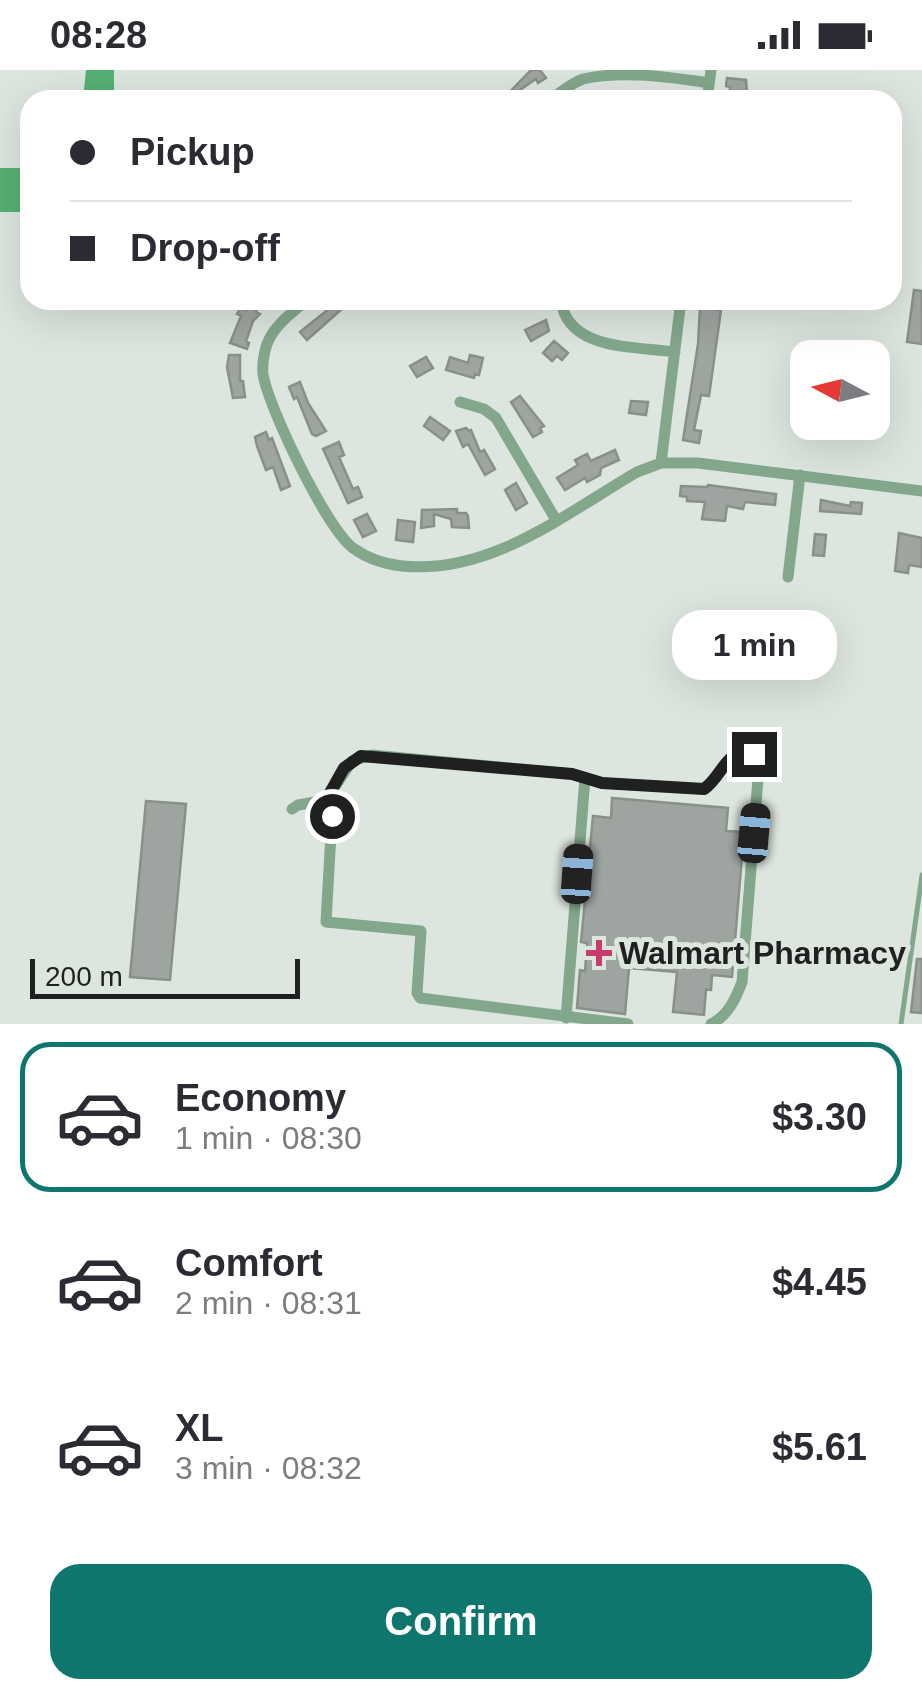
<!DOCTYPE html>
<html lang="en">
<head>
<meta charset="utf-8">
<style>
	:root { --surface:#fff; --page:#f2f2f3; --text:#2b2b33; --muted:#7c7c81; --line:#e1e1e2; --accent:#0f766e }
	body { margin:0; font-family:Helvetica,sans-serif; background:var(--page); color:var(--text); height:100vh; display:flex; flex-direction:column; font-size:38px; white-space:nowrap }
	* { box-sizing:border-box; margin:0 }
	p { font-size:32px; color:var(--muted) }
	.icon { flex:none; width:55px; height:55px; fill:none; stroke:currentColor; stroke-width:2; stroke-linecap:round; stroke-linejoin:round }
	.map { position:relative; height:954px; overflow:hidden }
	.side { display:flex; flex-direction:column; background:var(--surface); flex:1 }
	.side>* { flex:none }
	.banner { position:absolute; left:20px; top:20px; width:882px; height:220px; border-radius:30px; box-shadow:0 10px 40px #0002; display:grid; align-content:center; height:220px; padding:0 50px; background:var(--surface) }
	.needle { width:65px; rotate:277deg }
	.tools { position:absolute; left:790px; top:270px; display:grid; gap:20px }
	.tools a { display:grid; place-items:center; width:100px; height:100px; border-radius:20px; background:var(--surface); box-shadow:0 10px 40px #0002; font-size:50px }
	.scale { position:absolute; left:30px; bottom:25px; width:270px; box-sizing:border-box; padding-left:10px; border:5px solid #1e211f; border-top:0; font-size:28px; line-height:35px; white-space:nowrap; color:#1e211f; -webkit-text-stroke:8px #dde5df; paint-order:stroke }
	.end { position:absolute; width:45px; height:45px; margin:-22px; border:12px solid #1e211f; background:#fff; box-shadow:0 0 0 5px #fff }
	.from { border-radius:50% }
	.bubble { position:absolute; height:70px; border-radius:30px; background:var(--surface); box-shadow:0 10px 40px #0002; font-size:32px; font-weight:700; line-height:70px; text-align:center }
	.car { position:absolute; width:30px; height:60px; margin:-30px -15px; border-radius:12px; box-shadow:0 0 8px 2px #0007; background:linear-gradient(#222 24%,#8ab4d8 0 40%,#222 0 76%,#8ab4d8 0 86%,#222 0) }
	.banner b { display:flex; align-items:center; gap:35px; height:95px; font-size:38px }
	.banner b+b { border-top:2px solid var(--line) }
	.banner i { width:25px; height:25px; background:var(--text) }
	ul { padding:18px 0 0; list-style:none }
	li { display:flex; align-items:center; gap:30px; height:150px; margin:0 20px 15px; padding:0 30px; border:5px solid transparent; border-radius:30px }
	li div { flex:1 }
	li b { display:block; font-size:38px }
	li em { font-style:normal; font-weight:700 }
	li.on { border-color:var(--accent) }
	li>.icon { width:90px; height:90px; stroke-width:1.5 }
	.button { display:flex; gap:20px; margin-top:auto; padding:20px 50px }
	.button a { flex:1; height:115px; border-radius:30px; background:var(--accent); color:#fff; font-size:40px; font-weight:700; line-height:115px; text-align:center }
	.status { display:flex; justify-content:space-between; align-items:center; height:70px; padding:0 50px; background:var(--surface); direction:ltr }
	.status svg { height:28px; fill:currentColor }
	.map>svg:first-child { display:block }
	.water { fill:#56b072 }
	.building { fill:#9ea5a0; stroke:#89908a; stroke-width:2.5 }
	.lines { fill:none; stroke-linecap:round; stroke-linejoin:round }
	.lane { stroke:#82a78b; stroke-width:5 }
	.street { stroke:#82a78b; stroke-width:11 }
	.route { stroke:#1e211f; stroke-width:12 }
	.poi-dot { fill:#c73b6f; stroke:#dde5df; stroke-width:4 }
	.labels { text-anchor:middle; stroke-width:10; stroke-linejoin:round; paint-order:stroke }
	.poi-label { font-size:32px; font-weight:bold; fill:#1e211f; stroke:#dde5df; text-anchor:start }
</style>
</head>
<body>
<div class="status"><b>08:28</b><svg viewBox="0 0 49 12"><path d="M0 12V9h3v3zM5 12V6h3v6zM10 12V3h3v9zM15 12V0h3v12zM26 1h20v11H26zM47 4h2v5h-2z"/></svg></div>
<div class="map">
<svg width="922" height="954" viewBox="0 0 922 954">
	<rect width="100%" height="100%" fill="#dde5df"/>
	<path class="water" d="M86,0h28v30h-31z
		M0,98h30v44h-30z"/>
	<path class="building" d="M531,0h9l6,8 -8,5 -2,-4 -16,11 4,4 -6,6h-16z
		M727,8l19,2 1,13 -17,-2v-4l-4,-1z
		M914,220l8,1v53l-15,-2z
		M340,230h12l-45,40 -7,-8z
		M250,233l8,4 -2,5 4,2 -7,7 -7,20 3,2 -2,6 -17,-6 11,-27 -4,-2 4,-7 5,3z
		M700,237l21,3 -12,86 -8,-1 -7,35 7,1 -2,12 -16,-3 15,-96z
		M546,250l3,11 -18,10 -6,-11z
		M554,271l14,12 -6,7 -5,-4 -5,5 -9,-8z
		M229,285h11v26h3l2,16 -12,1 -6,-31z
		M470,285l13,3 -4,17 -4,-1 -1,4 -28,-8 4,-13 18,6z
		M426,287l7,11 -16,9 -7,-11z
		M300,312l8,21 18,28 -10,5 -4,-2 -15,-37 -3,2 -5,-12z
		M520,326l24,30 -4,2 2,4 -9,5 -22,-35z
		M631,331l17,1 -2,13 -17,-2z
		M430,347l20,14 -7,9 -19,-14z
		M466,358l3,3 2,-1 9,22 4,-2 11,19 -10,6 -17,-31 -5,3 -7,-16z
		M266,362l3,8 3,-2 18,48 -9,4 -8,-23 -7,3 -9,-24 -2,-9z
		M339,372l5,13 -5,2 14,32 5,-2 4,10 -14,6 -25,-54z
		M615,380l4,10 -18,8 -1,7 -13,7 -2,-4 -20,12 -8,-12 21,-13 -3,-5 12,-6 4,7z
		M516,413l11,20 -11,7 -11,-20z
		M708,415l68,9 -1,11 -30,-3 -2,7 -16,-3 -2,15 -23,-2 3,-17 -18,-1v-4l-7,-1 1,-10 26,1z
		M821,430l29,6 1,-4 11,1 -1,11 -41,-3z
		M457,439v4h9l2,3 1,12 -17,-1 -1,-8 -17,-5v12l-13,2 1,-18z
		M367,444l9,17 -13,6 -9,-17z
		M398,450l17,2 -2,20 -17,-2z
		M899,463l23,5v29l-13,-2 -1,8 -13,-2z
		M815,464l11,1 -2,21 -11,-1z
		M612,728l116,10 -2,23 18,1 -12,145 -20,-2 -1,15 -5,-1 -2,26 -31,-3 4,-40 -48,-4 -4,46 -48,-6 3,-38 5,1 2,-28 -6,-1 12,-126 18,2z
		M146,731l40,3 -16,176 -40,-3z
		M917,889h5v54l-11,-1z"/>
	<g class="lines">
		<path class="lane" d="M901,954l21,-149"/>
		<path class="street" d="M550,30c10,-7 21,-17 33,-21 39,-9 86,-2 126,4
			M707,30l4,-30
			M307,230c-14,12 -33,25 -40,44 -3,8 -5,22 -4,30 5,33 64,155 90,174 15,11 31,16 49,18 88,9 163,-52 235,-94l24,-9h37l224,28
			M561,230c6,51 74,46 114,52
			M460,332l24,7 12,9 60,102
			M661,393l20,-163
			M788,507l12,-102
			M326,730l6,16 -6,106 95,9 -4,62 3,5 208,26
			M292,739l6,-4 28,-5 26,-39 20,-6 200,19 30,9 103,6c19,-14 20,-41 49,-34l5,11 -17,216c-6,16 -14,34 -31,42
			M566,948l19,-240"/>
	</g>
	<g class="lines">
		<path class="route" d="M332,746l-6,-16 18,-32 17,-12 211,18 30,9 102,6c20,-14 21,-42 50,-35"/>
	</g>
	<path class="poi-dot" d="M594 868h10v10h10v10h-10v10h-10v-10h-10v-10h10z"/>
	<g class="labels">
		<g class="poi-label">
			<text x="619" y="894">Walmart Pharmacy</text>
		</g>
	</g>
</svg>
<div class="tools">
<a><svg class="needle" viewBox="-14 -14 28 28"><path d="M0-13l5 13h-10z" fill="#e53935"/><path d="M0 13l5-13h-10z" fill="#7c7c81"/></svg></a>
</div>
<div class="scale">200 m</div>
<i class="end from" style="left:332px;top:746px"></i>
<i class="end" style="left:754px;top:684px"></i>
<div class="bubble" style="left:672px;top:540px;width:165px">1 min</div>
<i class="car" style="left:754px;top:763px;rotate:5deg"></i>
<i class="car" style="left:577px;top:804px;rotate:4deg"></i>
<div class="banner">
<b><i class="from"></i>Pickup</b>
<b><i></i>Drop-off</b>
</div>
</div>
<section class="side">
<ul>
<li class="on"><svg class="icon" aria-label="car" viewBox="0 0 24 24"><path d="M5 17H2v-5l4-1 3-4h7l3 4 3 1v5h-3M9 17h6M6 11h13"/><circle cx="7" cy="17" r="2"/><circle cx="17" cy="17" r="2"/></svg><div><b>Economy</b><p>1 min · 08:30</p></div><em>$3.30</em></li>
<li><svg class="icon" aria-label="car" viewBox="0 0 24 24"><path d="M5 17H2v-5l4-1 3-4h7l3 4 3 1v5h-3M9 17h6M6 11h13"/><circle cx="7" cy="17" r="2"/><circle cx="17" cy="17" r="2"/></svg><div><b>Comfort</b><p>2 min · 08:31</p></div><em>$4.45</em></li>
<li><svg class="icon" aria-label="car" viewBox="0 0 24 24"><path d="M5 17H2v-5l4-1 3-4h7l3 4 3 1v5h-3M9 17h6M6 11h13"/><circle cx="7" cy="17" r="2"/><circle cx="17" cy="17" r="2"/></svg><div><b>XL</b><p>3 min · 08:32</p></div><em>$5.61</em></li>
</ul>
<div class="button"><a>Confirm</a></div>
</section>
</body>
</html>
